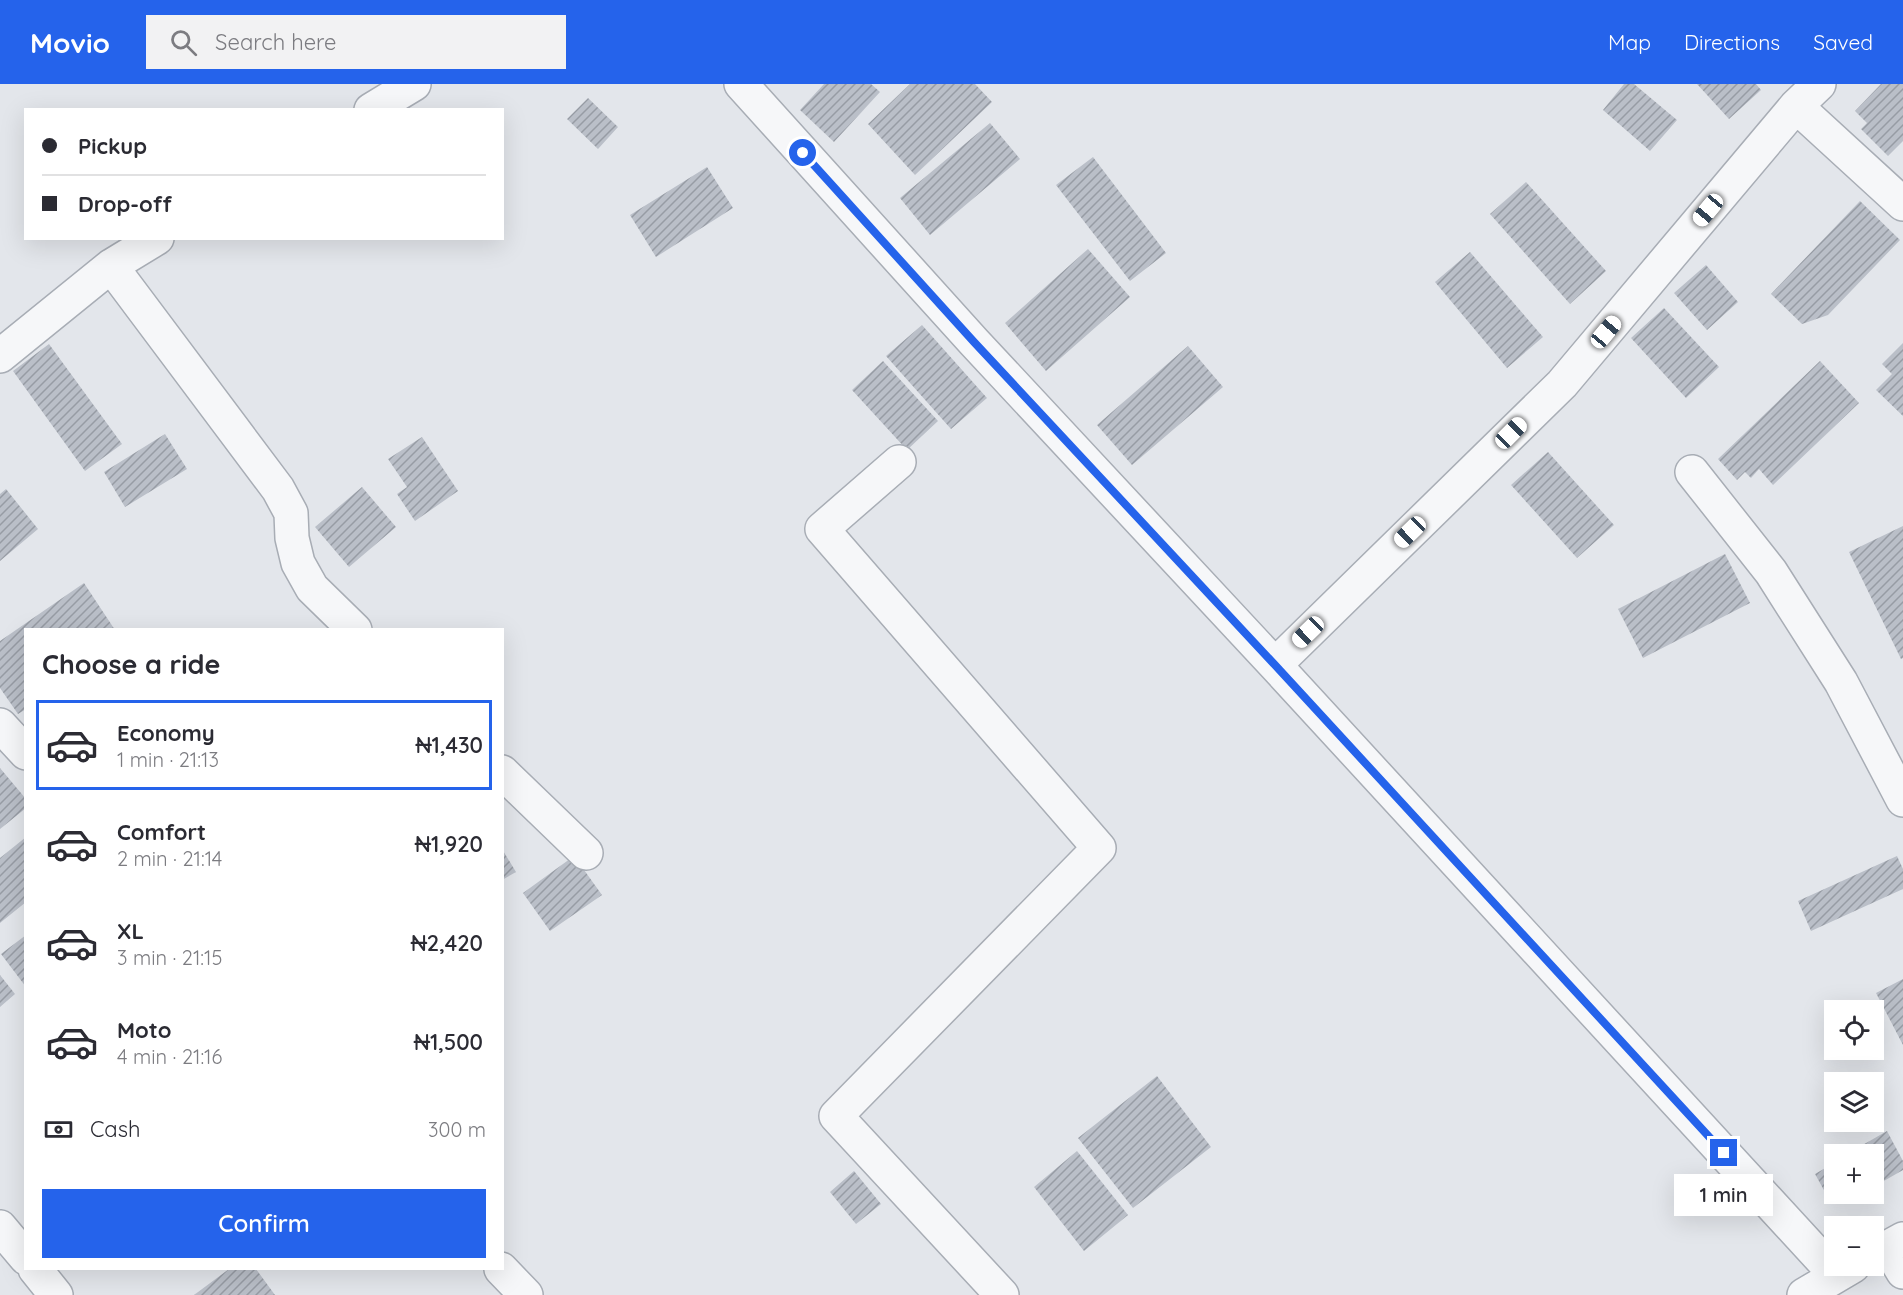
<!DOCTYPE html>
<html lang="en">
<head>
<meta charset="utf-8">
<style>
	:root { --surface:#fff; --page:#f2f2f3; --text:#2b2b33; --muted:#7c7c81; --line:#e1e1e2; --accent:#2563eb }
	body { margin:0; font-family:Quicksand,sans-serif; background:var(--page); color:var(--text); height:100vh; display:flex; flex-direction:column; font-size:22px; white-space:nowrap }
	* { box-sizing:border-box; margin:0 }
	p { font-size:20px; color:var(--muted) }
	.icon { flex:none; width:33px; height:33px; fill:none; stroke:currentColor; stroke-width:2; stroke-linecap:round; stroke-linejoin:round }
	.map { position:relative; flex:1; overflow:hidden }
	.side { position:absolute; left:24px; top:544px; width:480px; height:642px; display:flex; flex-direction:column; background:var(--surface); border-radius:0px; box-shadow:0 6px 24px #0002 }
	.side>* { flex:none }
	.hud { position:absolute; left:24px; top:24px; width:480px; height:132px; border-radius:0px; box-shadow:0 6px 24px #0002; display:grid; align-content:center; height:132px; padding:0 18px; background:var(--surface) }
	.tools { position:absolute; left:1824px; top:916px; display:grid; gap:12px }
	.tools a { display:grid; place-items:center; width:60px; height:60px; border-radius:0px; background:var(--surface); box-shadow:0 6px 24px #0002; font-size:30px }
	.end { position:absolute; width:27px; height:27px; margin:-14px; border:8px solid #2563eb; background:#fff; box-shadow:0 0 0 3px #fff }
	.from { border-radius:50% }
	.bubble { position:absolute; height:42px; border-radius:0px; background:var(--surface); box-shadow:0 6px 24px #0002; font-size:20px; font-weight:600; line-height:42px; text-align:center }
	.car { position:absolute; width:18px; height:36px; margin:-18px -9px; border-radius:8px; box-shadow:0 0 4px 2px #0007; background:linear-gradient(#fff 24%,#345 0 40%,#fff 0 76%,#345 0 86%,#fff 0) }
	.hud b { display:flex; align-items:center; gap:21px; height:57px; font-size:22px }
	.hud b+b { border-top:2px solid var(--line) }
	.hud i { width:15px; height:15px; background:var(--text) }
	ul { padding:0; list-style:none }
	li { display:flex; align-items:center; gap:18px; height:90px; margin:0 12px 9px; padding:0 6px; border:3px solid transparent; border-radius:0px }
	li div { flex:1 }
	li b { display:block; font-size:22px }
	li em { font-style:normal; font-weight:600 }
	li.active { border-color:var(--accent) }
	li>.icon { width:54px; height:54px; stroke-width:1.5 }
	h2 { padding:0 18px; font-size:27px; line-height:72px }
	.pay { display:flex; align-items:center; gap:15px; height:66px; padding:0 18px; font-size:22px }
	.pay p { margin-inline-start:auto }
	.button { display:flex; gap:12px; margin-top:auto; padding:12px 18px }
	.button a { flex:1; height:69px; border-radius:0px; background:var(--accent); color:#fff; font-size:24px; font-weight:600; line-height:69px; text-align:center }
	header { display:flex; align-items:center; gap:36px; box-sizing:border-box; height:84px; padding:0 30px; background:var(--accent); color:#fff }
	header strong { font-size:28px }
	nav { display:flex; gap:33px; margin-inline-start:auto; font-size:21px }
	.search { width:420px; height:54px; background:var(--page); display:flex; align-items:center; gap:15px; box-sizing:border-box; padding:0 21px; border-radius:0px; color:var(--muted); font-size:22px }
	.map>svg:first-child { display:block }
	.building { fill:url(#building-hatch) }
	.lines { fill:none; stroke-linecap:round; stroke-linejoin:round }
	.minor-casing { stroke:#a8adb5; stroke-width:36 }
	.minor { stroke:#f6f7f9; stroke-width:33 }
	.route { stroke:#2563eb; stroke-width:8 }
</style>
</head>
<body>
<header>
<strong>Movio</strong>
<div class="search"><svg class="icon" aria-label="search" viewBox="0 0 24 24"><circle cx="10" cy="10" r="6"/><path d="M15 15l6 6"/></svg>Search here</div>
<nav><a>Map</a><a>Directions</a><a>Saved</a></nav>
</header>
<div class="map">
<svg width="1903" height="1211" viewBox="0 0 1903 1211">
	<defs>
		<pattern id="building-hatch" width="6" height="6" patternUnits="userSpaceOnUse" patternTransform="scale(1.5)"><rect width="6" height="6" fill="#babfc8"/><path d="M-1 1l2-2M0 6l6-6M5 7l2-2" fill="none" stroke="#979ca4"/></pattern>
	</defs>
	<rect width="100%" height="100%" fill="#e3e6eb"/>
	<path class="building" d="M824,0h47l9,8 -46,50 -34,-32z
		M910,0h65l17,18 -77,73 -47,-51z
		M1624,0h10l43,36 -27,31 -47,-41z
		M1697,0h59l5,6 -32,29z
		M1881,0h22v57l-15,15 -27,-27 6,-6 -12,-12z
		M588,14l30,29 -20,22 -31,-30z
		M990,39l30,36 -90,76 -30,-37z
		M1093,73l73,96 -36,28 -74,-96z
		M707,83l26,41 -77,49 -26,-42z
		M1526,98l80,89 -36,33 -80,-90z
		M1860,117l40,39 -72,75 -26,9 -31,-30z
		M1088,165l42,48 -84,74 -41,-48z
		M1470,168l73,85 -36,31 -72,-86z
		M1706,181l32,37 -31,28 -33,-37z
		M1664,224l55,59 -33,31 -55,-60z
		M922,241l65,73 -36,31 -65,-73z
		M1903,259v73l-27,-26 16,-16 -10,-10z
		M49,260l73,100 -37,27 -72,-100z
		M1188,262l35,41 -91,78 -35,-40z
		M883,277l55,60 -31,29 -55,-60z
		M1820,277l39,42 -86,82 -14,-16 -8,9 -6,-6 -8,8 -19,-21z
		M165,350l22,35 -62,38 -21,-35z
		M422,353l36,54 -43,30 -18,-27 10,-7 -19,-28z
		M1548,368l66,73 -37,33 -66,-73z
		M362,403l34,40 -47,40 -34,-40z
		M6,405l32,40 -38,32v-67z
		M1903,442v132l-2,1 -52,-107z
		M1725,470l25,49 -107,55 -25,-49z
		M84,499l31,47h-89v79l-8,5 -18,-26v-47z
		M0,684l26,31v9l-26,21z
		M26,753v65l-26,21v-65z
		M502,765l14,23 -14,8z
		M574,772l28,39 -52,36 -27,-38z
		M1897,772l6,13v20l-92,42 -13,-30z
		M26,851v52l-25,-33z
		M0,891l15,19 -15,13z
		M1903,895v66l-27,-52z
		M1157,992l54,71 -78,61 -55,-70z
		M1887,1047l16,30v9l-28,16 -1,-3v-28h-18l-2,-5z
		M1077,1067l51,64 -44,36 -50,-64z
		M1834,1079v31h24l-14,8 -4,-7 -10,6 -15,-27z
		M854,1087l27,33 -25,20 -26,-32z
		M229,1185h27l19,26h-81z"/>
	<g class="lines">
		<g class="minor-casing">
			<path id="minor" d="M741,0l233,258 301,323 561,610
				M1796,22l107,98
				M371,26l43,-26
				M111,182l167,223 13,24 1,25 6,25 14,25 43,42
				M0,272l111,-90 46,-28
				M899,378l-77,67 277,319 -263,268 166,179
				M1692,388l79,100 70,110 62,118
				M1275,581l287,-281 234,-278 23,-22
				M0,641l26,28
				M502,688l84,81
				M0,1143l26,31
				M1888,1163l15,25
				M1874,1171l29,-16
				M35,1185l21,26
				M501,1185l25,26
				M1804,1211l49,-29"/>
		</g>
		<use href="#minor" class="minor"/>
	</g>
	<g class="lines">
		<path class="route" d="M803,69l171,189 301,323 449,488"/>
	</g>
</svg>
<div class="tools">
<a><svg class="icon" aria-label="locate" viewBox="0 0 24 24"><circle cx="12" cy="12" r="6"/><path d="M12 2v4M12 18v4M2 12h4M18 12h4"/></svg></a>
<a><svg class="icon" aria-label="layers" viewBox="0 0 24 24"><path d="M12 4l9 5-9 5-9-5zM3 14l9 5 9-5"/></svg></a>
<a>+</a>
<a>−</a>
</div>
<i class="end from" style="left:803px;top:69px"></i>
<i class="end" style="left:1724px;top:1069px"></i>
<div class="bubble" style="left:1674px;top:1090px;width:99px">1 min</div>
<i class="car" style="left:1708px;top:126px;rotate:220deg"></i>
<i class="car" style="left:1606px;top:248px;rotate:40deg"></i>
<i class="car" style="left:1511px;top:349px;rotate:45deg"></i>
<i class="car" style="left:1410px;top:448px;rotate:226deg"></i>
<i class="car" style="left:1308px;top:548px;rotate:226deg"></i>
<div class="hud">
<b><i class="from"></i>Pickup</b>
<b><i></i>Drop-off</b>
</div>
<section class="side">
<h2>Choose a ride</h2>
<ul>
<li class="active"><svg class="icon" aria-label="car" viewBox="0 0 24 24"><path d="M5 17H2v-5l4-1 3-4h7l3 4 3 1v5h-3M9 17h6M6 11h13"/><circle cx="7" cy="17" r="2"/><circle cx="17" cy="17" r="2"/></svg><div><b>Economy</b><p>1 min · 21:13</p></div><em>₦1,430</em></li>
<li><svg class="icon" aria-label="car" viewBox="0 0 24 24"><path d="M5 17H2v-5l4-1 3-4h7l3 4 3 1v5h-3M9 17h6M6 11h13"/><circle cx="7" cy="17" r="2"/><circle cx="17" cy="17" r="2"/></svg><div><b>Comfort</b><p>2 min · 21:14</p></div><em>₦1,920</em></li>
<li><svg class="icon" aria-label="car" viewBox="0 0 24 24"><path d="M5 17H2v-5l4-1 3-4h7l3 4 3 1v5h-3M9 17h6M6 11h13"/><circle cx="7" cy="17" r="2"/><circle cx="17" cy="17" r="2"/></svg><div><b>XL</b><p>3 min · 21:15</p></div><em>₦2,420</em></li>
<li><svg class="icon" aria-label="car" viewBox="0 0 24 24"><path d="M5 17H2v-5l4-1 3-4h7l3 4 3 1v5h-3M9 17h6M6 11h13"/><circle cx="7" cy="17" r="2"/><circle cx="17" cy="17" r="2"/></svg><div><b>Moto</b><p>4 min · 21:16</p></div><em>₦1,500</em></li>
</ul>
<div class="pay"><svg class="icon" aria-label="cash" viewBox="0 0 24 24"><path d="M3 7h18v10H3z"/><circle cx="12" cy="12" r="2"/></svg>Cash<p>300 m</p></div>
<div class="button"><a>Confirm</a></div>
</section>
</div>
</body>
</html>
